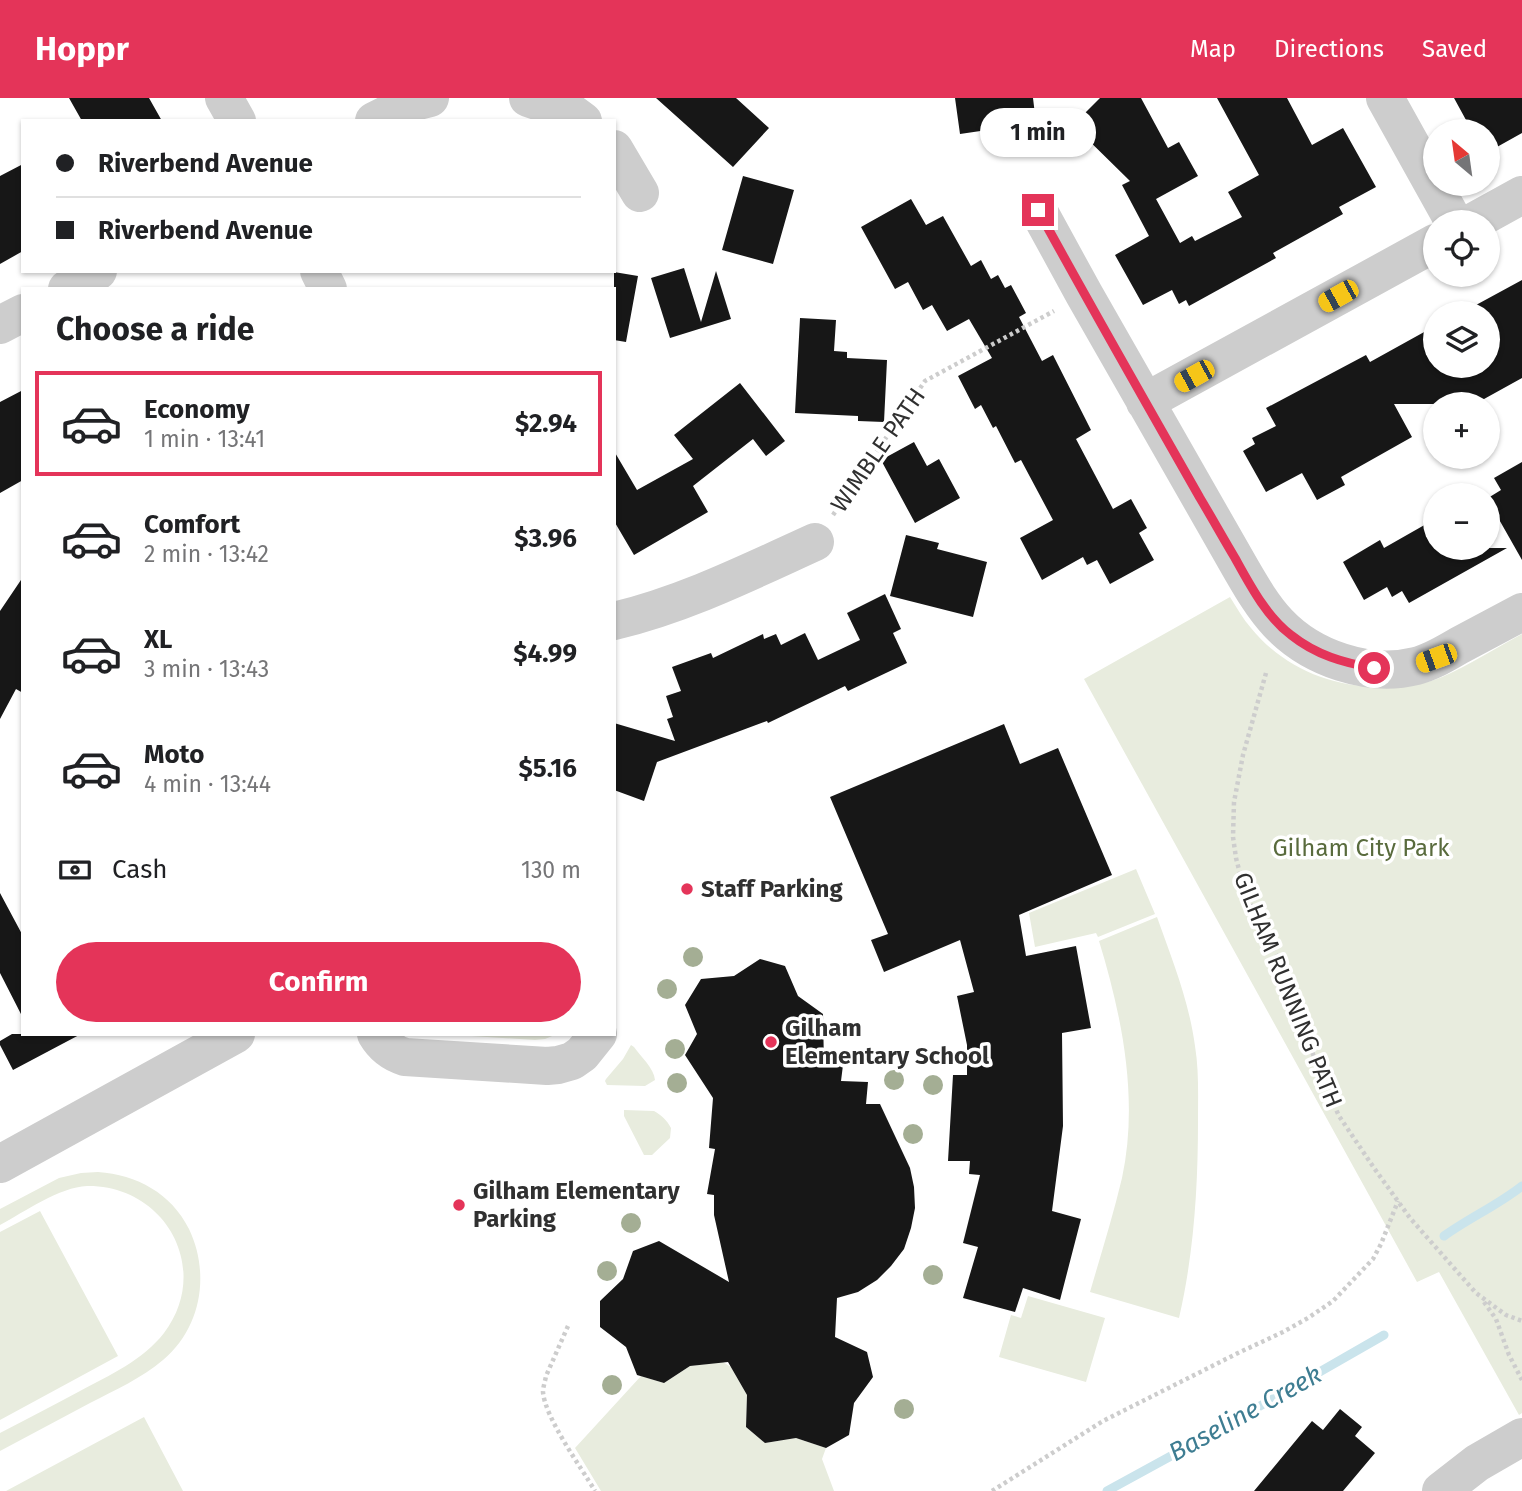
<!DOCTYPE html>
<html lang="en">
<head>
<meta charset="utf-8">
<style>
	:root { --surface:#fff; --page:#f2f2f2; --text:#202124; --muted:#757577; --line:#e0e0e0; --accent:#e43459 }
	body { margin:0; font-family:"Fira Sans",sans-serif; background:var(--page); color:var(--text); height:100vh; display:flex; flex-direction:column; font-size:26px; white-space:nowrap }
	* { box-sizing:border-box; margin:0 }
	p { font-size:23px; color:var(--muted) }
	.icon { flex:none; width:38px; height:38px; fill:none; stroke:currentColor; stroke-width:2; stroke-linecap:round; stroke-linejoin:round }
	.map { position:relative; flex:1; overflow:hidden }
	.details { position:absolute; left:21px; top:189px; width:595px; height:749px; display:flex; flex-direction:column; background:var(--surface); border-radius:0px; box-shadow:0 2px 5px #0004 }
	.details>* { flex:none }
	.top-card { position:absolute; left:21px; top:21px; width:595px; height:154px; border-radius:0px; box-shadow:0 2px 5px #0004; display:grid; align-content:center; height:154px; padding:0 35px; background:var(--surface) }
	.needle { width:46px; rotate:331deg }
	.fabs { position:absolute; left:1423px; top:21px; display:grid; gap:14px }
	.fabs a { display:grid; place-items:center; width:77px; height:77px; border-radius:50%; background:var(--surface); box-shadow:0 2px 5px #0004; font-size:35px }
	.end { position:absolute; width:32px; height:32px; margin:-16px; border:9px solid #e43459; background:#fff; box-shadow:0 0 0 4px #fff }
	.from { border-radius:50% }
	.bubble { position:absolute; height:49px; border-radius:24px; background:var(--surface); box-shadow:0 2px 5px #0004; font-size:23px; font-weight:700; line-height:49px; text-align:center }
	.car { position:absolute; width:21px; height:42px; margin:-21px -10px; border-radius:9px; box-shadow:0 0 5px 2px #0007; background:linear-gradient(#f5c518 24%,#345 0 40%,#f5c518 0 76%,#345 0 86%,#f5c518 0) }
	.top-card b { display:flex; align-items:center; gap:24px; height:66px; font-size:26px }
	.top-card b+b { border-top:2px solid var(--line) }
	.top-card i { width:18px; height:18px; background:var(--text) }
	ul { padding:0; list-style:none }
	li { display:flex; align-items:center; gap:21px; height:105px; margin:0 14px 10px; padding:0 21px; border:4px solid transparent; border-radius:0px }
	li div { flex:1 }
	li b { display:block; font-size:26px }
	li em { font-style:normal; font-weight:700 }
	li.current { border-color:var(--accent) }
	li>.icon { width:63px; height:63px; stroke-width:1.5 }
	h2 { padding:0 35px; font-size:32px; line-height:84px }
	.pay { display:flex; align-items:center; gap:18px; height:77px; padding:0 35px; font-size:26px }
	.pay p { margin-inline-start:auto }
	.action { display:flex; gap:14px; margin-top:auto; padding:14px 35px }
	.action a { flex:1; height:80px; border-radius:42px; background:var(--accent); color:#fff; font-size:28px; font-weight:700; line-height:80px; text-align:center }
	header { display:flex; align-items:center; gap:42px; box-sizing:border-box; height:98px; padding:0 35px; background:var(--accent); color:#fff }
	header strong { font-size:33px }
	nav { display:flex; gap:38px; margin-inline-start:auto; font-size:24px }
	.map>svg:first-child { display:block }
	.green { fill:#e8ecde }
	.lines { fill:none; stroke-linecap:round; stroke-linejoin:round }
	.stream { stroke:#cae4ec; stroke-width:9 }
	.building { fill:#171717 }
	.path { stroke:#cdcdcd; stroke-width:4.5; stroke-dasharray:3.5 3.5; stroke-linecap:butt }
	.minor { stroke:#cdcdcd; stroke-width:38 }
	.tree { fill:#a4ae94 }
	.route { stroke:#e43459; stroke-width:9 }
	.poi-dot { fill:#e43459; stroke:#fff; stroke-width:2.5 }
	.labels { text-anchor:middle; stroke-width:7; stroke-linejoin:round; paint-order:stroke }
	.street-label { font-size:24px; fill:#303030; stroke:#fff }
	.park-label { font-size:24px; fill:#596b3d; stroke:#fff }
	.poi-label { font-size:24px; font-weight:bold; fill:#303030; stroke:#fff; text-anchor:start }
	.water-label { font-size:26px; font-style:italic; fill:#3e7d92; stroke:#fff }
</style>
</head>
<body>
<header>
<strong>Hoppr</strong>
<nav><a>Map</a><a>Directions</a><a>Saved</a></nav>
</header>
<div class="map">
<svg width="1522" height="1393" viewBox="0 0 1522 1393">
	<rect width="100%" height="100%" fill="#fff"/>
	<path class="green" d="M1230,499c7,11 13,22 21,31 35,43 89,63 143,58 17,-1 32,-2 48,-9 26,-11 55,-30 80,-43v779l-3,2 -80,-143 -22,10 -333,-603z
		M1136,771l19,45 -57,23 -2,-4 -61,14 -6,-34z
		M1157,819c15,42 32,84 38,129 4,24 3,50 3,75 0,66 -4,132 -19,197l-89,-26c11,-38 23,-76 32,-114 17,-79 0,-162 -23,-237z
		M441,936h116l-12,5 -10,1z
		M631,947l3,2c7,10 20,21 21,33l-10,6 -38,-1 -2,-4 1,-2 17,-20z
		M624,1012l30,1c7,4 13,9 17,17l-1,10 -18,17h-8l-20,-39z
		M98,1074c39,3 73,21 91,57 21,44 13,98 -26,131 -21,18 -48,30 -73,43 -30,16 -60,32 -90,48v-18c27,-14 54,-28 80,-42 30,-16 63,-31 84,-58 48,-63 2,-148 -77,-147 -27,1 -63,26 -87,39v-16l59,-31 22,-5z
		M40,1113l78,145 -118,64v-188z
		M1028,1198l77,22 -19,64 -87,-25 12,-42 10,3z
		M723,1264l8,5 16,28 -1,32 19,16 31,-5 30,10 -4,11 12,32h-233l-26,-43 66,-72 23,7 26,-17z
		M144,1319l39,74h-177z"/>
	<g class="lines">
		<path class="stream" d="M1444,1138c25,-18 54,-31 78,-50
			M1107,1393l106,-58 171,-98"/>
	</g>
	<path class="building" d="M69,0h80l13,23h-80z
		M656,0h80l33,30 -36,39z
		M955,0h78l3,25 -76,11z
		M1100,0h41l27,50 11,-6 19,34 -42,23 24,44 12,-7 3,5 47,-24 -14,-25 31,-17 -42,-77h70l25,47 31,-17 33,59 -37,20 4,7 -70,39 3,5 -87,48 -3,-6 -7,4 -7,-14 -29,15 -28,-50 34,-19 -27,-51 8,-4 -57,-56z
		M1454,0h68v35l-34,19v-21h-16z
		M23,66v87l-23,13v-88z
		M743,78l51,14 -21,74 -51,-14z
		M911,101l15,26 17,-9 28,50 10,-6 10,19 7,-4 7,13 6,-3 15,28 -7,4 23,44 11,-6 38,75 -15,9 37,70 18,-10 16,29 -8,5 15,27 -44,24 -13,-24 -10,5 -4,-8 -41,23 -22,-42 33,-18 -32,-60 -6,3 -19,-37 -3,2 -12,-23 -6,4 -17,-33 34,-18 -23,-39 -22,12 -15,-26 -9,5 -15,-28 -13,7 -34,-62z
		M684,170l17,54 15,-51 15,48 -61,19 -19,-60z
		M614,174l24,4 -12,66 -12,-2z
		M1522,182v98l-47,26h-81l18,33 -71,40 4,8 -28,15 -15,-27 -36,19 -23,-41 12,-7 -3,-6 24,-12 -10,-18 100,-53 4,7 65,-36v40h53v-53h-7l-5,-8z
		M800,220l36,2 -2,31 13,1v6l40,2 -3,62 -26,-1v-5l-63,-3z
		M740,285l45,58 -19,15 -13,-17 -60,47 15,26 -74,43 -20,-34v-70l23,39 56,-31 -19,-24z
		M23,292v90l-23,13v-91z
		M914,344l13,24 12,-7 21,39 -45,25 -34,-63z
		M1522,364v98l-34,-60v-2l13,-8 -7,-12z
		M1435,421v29h72l-98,55 -7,-12 -10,6 -5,-10 -23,13 -21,-38 37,-22 4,8z
		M906,437l33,8 -2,6 50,13 -14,55 -83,-21z
		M23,479v116l-7,-4 -16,30v-108z
		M885,496l16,35 -8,4 14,30 -59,28 -3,-5 -77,37 -1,-2 -110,41 -13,39 -30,-11v-67l61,18 -8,-22 6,-2 -7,-21 15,-5 -9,-24 39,-14 2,5 50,-24 1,5 12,-5 5,11 24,-12 13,27 42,-20 -13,-27z
		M1004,626l16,40 38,-16 54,127 -93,40 7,41 50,-10 15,82 -29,5 1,93 -11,85 29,8 -21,81 -37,-12 -8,24 -52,-14 15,-51 -15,-4 17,-68 -11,-1 1,-13h-22l5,-86h14v-30l-10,-49 17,-4 -14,-52 -76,32 -13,-32 17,-6 -58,-137z
		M0,795l23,43v82l-23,-45z
		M760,861l25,7 13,30 25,18 1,51h19l-2,16 27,1 -2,22h14l30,64 4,19 1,21 -4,20 -7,21 -13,17 -14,14 -19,12 -21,6 -2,39 32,15 6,25 -19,26 -5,32 -23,13 -30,-10 -31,5 -19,-16 1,-32 -19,-33 -38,4 -26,17 -27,-8 -11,-28 -26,-20v-26l23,-22 10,-28 26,-10 70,41 -15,-67v-20l-7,-1 8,-45 -6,-1 4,-50 -28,-43 12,-21 -12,-29 16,-26 33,-3z
		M12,936h69l-68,36 -13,-25v-4z
		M1340,1311l22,18 -7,9 20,17 -32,38h-89l58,-70 11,9z"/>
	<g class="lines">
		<path class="path" d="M833,417l92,-134 129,-70
			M1266,575l-23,82 -9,47 -1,35 3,21 9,35 40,79 35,103 19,41 35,52 36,50 66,75 30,22 16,6
			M1484,1204l12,17 13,36 13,25
			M568,1228l-22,50c-1,6 -3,11 -3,16 2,26 38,75 52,99
			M992,1393l111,-70 135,-68 45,-21 25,-14 25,-17 40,-42 8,-15 17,-43"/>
		<path class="minor" d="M224,0l13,23
			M528,0l44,15 11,8
			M1385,0l69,124
			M374,23l36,-18 20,-5
			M614,51l26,44
			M1038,112l46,84 157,275c11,19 22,38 37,54 33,35 90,55 138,43 16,-4 30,-13 44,-21 21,-11 41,-22 62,-33
			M1473,124l49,-27
			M319,173l9,18
			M67,191l31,-18
			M0,227l23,-12
			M1145,304l290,-159
			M614,523c71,-17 135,-49 201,-79
			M376,936c7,12 16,19 29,23l142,9 11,-1 14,-4 10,-7 16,-20
			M0,1066l236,-130
			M1441,1393l36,-28 45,-26"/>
	</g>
	<g class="tree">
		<circle cx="693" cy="859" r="10"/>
		<circle cx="667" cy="891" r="10"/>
		<circle cx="675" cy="951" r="10"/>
		<circle cx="894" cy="982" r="10"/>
		<circle cx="677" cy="985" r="10"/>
		<circle cx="933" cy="987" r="10"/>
		<circle cx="913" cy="1036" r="10"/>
		<circle cx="631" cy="1125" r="10"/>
		<circle cx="607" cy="1173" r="10"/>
		<circle cx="933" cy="1177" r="10"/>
		<circle cx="612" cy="1287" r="10"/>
		<circle cx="904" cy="1311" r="10"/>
	</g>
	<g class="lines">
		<path class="route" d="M1038,112c53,97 108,193 162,288 12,20 23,40 35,60 15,27 31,58 56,77 25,20 53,28 83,33"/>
	</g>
	<g class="poi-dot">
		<circle cx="687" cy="791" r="7"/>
		<circle cx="771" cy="944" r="7"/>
		<circle cx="459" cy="1107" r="7"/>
	</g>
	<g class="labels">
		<g class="street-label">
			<text transform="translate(878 352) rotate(-55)" y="8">WIMBLE PATH</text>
			<text transform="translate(1288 892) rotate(68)" y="8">GILHAM RUNNING PATH</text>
		</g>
		<g class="park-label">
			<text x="1361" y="758">Gilham City Park</text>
		</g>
		<g class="poi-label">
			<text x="701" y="799">Staff Parking</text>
			<text x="785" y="938">Gilham<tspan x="785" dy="28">Elementary School</tspan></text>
			<text x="473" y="1101">Gilham Elementary<tspan x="473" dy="28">Parking</tspan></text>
		</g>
		<g class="water-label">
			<text transform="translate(1245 1315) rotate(-29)" y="9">Baseline Creek</text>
		</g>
	</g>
</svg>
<div class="fabs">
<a><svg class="needle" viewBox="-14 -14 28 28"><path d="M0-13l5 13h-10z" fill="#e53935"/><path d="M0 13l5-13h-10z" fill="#757577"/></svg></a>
<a><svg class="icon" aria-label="locate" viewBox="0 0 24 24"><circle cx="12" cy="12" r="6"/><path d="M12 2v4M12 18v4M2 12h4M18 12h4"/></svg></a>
<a><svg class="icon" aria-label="layers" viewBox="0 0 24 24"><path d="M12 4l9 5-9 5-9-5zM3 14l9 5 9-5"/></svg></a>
<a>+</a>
<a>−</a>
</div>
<i class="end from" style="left:1374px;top:570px"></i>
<i class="end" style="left:1038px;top:112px"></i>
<div class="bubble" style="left:980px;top:10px;width:116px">1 min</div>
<i class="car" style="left:1338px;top:198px;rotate:241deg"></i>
<i class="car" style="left:1194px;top:278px;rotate:241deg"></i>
<i class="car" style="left:1436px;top:560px;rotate:250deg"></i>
<div class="top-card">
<b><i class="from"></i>Riverbend Avenue</b>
<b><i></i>Riverbend Avenue</b>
</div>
<section class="details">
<h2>Choose a ride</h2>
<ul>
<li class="current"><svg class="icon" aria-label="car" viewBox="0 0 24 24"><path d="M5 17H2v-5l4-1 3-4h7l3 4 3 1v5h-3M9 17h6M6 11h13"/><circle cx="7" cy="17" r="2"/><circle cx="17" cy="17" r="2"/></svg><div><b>Economy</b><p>1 min · 13:41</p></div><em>$2.94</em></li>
<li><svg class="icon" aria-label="car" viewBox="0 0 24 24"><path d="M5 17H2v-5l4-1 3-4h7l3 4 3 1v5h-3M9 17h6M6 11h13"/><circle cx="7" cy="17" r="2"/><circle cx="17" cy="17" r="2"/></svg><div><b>Comfort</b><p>2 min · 13:42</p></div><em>$3.96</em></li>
<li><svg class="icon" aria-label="car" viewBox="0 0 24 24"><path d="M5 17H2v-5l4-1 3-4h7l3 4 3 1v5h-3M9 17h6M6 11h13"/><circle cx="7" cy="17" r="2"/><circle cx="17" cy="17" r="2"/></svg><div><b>XL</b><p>3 min · 13:43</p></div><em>$4.99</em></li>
<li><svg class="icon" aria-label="car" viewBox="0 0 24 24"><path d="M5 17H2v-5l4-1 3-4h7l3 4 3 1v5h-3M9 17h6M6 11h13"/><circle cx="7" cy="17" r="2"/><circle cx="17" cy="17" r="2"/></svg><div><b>Moto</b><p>4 min · 13:44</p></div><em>$5.16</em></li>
</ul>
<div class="pay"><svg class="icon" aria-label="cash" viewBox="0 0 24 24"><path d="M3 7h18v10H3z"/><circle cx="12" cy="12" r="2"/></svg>Cash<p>130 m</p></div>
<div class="action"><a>Confirm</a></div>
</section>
</div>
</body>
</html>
